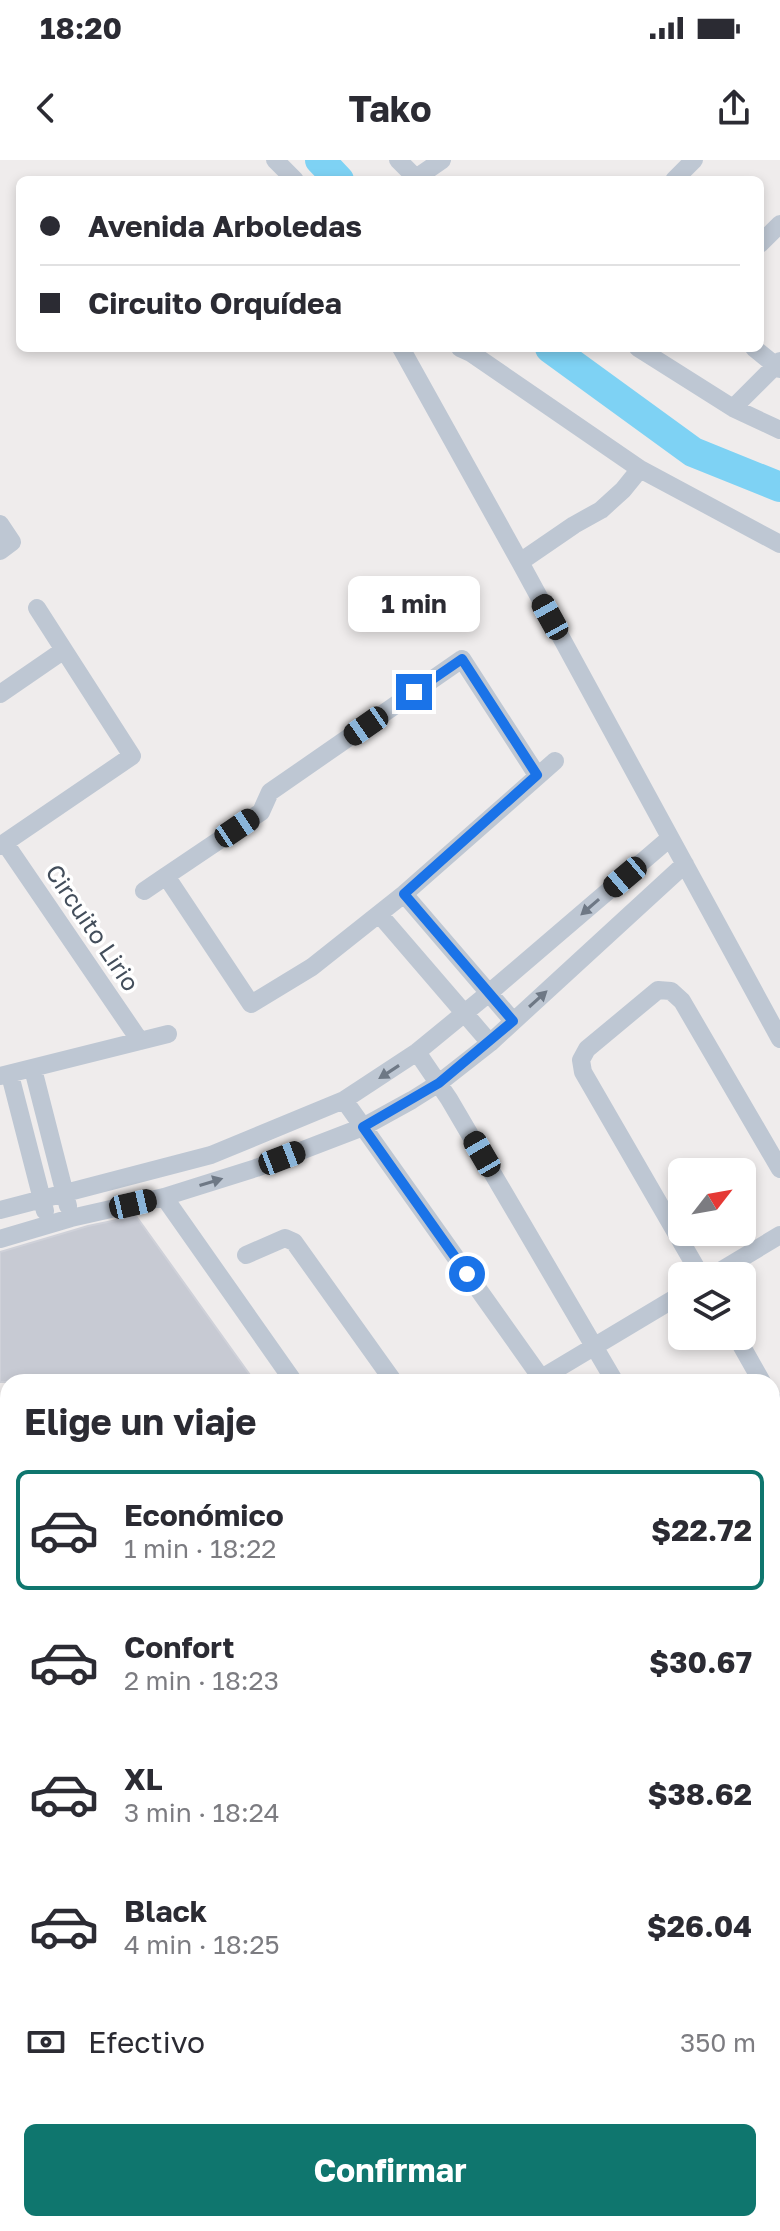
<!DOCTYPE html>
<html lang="es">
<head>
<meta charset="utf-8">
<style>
	:root { --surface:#fff; --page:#f2f2f3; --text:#2b2b33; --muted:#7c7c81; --line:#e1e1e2; --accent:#0f766e }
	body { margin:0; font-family:"Golos Text",sans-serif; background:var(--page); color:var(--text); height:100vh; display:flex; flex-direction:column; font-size:30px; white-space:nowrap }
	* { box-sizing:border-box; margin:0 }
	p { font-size:26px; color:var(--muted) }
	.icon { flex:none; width:44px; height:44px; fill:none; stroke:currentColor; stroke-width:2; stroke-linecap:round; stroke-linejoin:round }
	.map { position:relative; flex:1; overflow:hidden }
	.side { position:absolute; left:0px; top:1214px; width:780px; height:858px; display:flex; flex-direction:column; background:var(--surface); border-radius:24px 24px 0 0; box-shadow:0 4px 12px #0003 }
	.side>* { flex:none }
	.top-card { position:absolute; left:16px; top:16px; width:748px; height:176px; border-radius:12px; box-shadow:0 4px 12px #0003; display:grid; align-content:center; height:176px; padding:0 24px; background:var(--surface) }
	.needle { width:52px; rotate:59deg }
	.buttons { position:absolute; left:668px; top:998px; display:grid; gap:16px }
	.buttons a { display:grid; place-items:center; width:88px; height:88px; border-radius:12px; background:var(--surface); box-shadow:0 4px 12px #0003; font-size:40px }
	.end { position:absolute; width:36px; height:36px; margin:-18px; border:10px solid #1a73e8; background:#fff; box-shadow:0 0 0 4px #fff }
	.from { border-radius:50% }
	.bubble { position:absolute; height:56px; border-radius:12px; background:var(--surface); box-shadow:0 4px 12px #0003; font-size:26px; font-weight:700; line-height:56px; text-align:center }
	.car { position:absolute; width:24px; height:48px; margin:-24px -12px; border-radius:10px; box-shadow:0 0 6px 2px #0007; background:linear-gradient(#222 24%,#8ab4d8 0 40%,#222 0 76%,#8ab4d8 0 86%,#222 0) }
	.top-card b { display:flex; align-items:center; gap:28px; height:76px; font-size:30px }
	.top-card b+b { border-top:2px solid var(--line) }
	.top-card i { width:20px; height:20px; background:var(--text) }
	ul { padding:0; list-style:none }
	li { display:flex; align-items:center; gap:24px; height:120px; margin:0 16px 12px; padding:0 8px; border:4px solid transparent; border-radius:12px }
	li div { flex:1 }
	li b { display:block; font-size:30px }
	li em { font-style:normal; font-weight:700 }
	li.active { border-color:var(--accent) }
	li>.icon { width:72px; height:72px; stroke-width:1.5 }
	h2 { padding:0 24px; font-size:36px; line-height:96px }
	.pay { display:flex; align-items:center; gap:20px; height:88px; padding:0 24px; font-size:30px }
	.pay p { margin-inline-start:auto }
	.cta { display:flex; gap:16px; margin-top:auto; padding:16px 24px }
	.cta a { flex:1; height:92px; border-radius:12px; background:var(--accent); color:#fff; font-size:32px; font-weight:700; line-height:92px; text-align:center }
	.status { display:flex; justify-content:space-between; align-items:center; height:56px; padding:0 40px; background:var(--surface); direction:ltr }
	.status svg { height:22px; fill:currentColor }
	header { display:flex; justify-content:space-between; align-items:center; height:104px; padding:0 24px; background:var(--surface); font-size:36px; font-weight:700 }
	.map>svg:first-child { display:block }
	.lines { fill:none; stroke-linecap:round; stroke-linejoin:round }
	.river { stroke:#7ed2f4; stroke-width:30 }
	.building { fill:#c7cad3; stroke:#cfd1d9; stroke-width:2 }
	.street { stroke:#bec7d3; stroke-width:18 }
	.oneway { fill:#6e7885 }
	.route { stroke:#1a73e8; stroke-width:10 }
	.labels { text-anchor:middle; stroke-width:7; stroke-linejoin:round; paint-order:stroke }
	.street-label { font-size:24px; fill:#434e5b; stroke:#fff }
</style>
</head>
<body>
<div class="status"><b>18:20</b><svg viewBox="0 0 49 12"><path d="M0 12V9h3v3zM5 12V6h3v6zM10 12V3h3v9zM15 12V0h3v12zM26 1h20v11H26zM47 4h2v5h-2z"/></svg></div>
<header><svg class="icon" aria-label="back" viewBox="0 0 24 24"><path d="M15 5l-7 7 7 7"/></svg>Tako<svg class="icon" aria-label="share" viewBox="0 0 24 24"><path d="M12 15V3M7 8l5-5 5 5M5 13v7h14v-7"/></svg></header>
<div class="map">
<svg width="780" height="2071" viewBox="0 0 780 2071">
	<rect width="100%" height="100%" fill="#efecec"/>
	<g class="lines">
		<path class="river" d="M320,0l19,20
			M550,188l143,104 87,35"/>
	</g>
	<path class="building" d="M136,1056l119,166h-255v-130l88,-26z"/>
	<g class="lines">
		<path class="street" d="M275,0l20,20
			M398,0l20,20
			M416,18l26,-18
			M674,20l20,-20
			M760,84l20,-20
			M401,188l119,214 260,477
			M460,188l11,5 169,116 140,75
			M638,188l95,60 47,22
			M754,188l26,21
			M733,248l47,-47
			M0,364l12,18 -12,9
			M520,402l54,-37 27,-15 22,-20 17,-21
			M0,534l64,-44
			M537,615l-75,-116 -192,133 -9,20 -95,64 85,128 61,-37 92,-73 151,-133
			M5,683l135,198
			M0,686l132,-90 -95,-148
			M144,731l22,-15
			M404,734l109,127
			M379,754l111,129
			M417,892l32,47 166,283
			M33,909l35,137
			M10,915l35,136
			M0,916l168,-42
			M344,940l200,282
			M164,1037l130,185
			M0,1050l211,-55 133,-55 73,-48 72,-59 181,-155
			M0,1079l71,-21 93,-21 92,-29 107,-41 49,-27 27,-17 51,-40 195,-179
			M246,1095l39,-17 9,4 100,140
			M701,1116l-118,-204 -2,-12 6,-11 71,-59 13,1 11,10 98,168
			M712,1116l68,-41
			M736,1176l26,46
			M535,1222l147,-88
			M772,1239l8,14
			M772,1395l5,-3
			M0,1409l8,6
			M772,1481l8,-4
			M772,1513l8,-5
			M0,1521l8,1
			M0,1672l8,11
			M772,1678l8,-6
			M772,1813l8,-5
			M0,1932l8,-6
			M0,1967l8,-6
			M772,1972l8,-6
			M772,2018l8,11
			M772,2054l8,-6
			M0,2064l8,-6
			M83,2064l5,7
			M235,2064l5,7
			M589,2064l5,7
			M701,2064l5,7
			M395,2071l10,-7
			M748,2071l10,-7"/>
	</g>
	<defs><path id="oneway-solid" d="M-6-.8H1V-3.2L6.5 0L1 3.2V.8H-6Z" transform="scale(2)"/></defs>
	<g class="oneway">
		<use href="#oneway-solid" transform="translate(590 747) rotate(139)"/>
		<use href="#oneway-solid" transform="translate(538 839) rotate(-42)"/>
		<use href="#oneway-solid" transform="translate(389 912) rotate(147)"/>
		<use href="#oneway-solid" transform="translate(211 1022) rotate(-17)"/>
	</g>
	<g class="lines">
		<path class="route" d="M414,532l48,-33 75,116 -133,119 109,127 -74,62 -76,44 104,147"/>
	</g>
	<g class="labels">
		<g class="street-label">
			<text transform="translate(92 768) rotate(56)" y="8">Circuito Lirio</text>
		</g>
	</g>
</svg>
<div class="buttons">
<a><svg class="needle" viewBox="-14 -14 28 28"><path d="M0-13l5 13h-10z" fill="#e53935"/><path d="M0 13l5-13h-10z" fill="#7c7c81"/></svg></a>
<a><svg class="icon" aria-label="layers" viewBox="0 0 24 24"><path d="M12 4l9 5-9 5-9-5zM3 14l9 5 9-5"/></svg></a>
</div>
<i class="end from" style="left:467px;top:1114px"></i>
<i class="end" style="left:414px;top:532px"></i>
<div class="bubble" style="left:348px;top:416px;width:132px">1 min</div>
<i class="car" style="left:550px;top:457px;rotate:331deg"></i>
<i class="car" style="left:366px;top:566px;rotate:235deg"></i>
<i class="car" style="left:237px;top:668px;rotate:56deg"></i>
<i class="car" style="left:625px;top:717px;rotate:230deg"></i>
<i class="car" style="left:482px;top:994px;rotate:330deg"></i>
<i class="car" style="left:282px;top:998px;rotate:69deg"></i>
<i class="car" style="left:133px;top:1044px;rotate:77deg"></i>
<div class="top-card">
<b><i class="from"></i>Avenida Arboledas</b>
<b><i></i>Circuito Orquídea</b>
</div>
<section class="side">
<h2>Elige un viaje</h2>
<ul>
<li class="active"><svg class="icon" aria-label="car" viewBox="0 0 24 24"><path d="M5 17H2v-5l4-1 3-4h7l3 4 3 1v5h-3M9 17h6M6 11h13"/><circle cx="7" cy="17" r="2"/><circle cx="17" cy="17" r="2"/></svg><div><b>Económico</b><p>1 min · 18:22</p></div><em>$22.72</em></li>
<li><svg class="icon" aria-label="car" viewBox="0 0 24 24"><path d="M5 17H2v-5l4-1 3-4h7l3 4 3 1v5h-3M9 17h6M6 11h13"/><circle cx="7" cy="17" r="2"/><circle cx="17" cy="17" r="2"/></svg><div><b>Confort</b><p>2 min · 18:23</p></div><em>$30.67</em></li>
<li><svg class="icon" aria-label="car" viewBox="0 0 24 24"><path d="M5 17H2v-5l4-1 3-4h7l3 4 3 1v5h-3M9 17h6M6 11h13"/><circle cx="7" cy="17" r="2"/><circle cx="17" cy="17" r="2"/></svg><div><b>XL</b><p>3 min · 18:24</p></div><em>$38.62</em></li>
<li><svg class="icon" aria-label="car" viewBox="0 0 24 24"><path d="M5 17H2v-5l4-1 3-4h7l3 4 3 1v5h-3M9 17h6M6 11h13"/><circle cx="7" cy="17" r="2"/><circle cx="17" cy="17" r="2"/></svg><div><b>Black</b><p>4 min · 18:25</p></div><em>$26.04</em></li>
</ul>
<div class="pay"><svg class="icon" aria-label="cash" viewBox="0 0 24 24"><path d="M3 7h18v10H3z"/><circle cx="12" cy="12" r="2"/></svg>Efectivo<p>350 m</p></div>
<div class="cta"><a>Confirmar</a></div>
</section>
</div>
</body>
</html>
